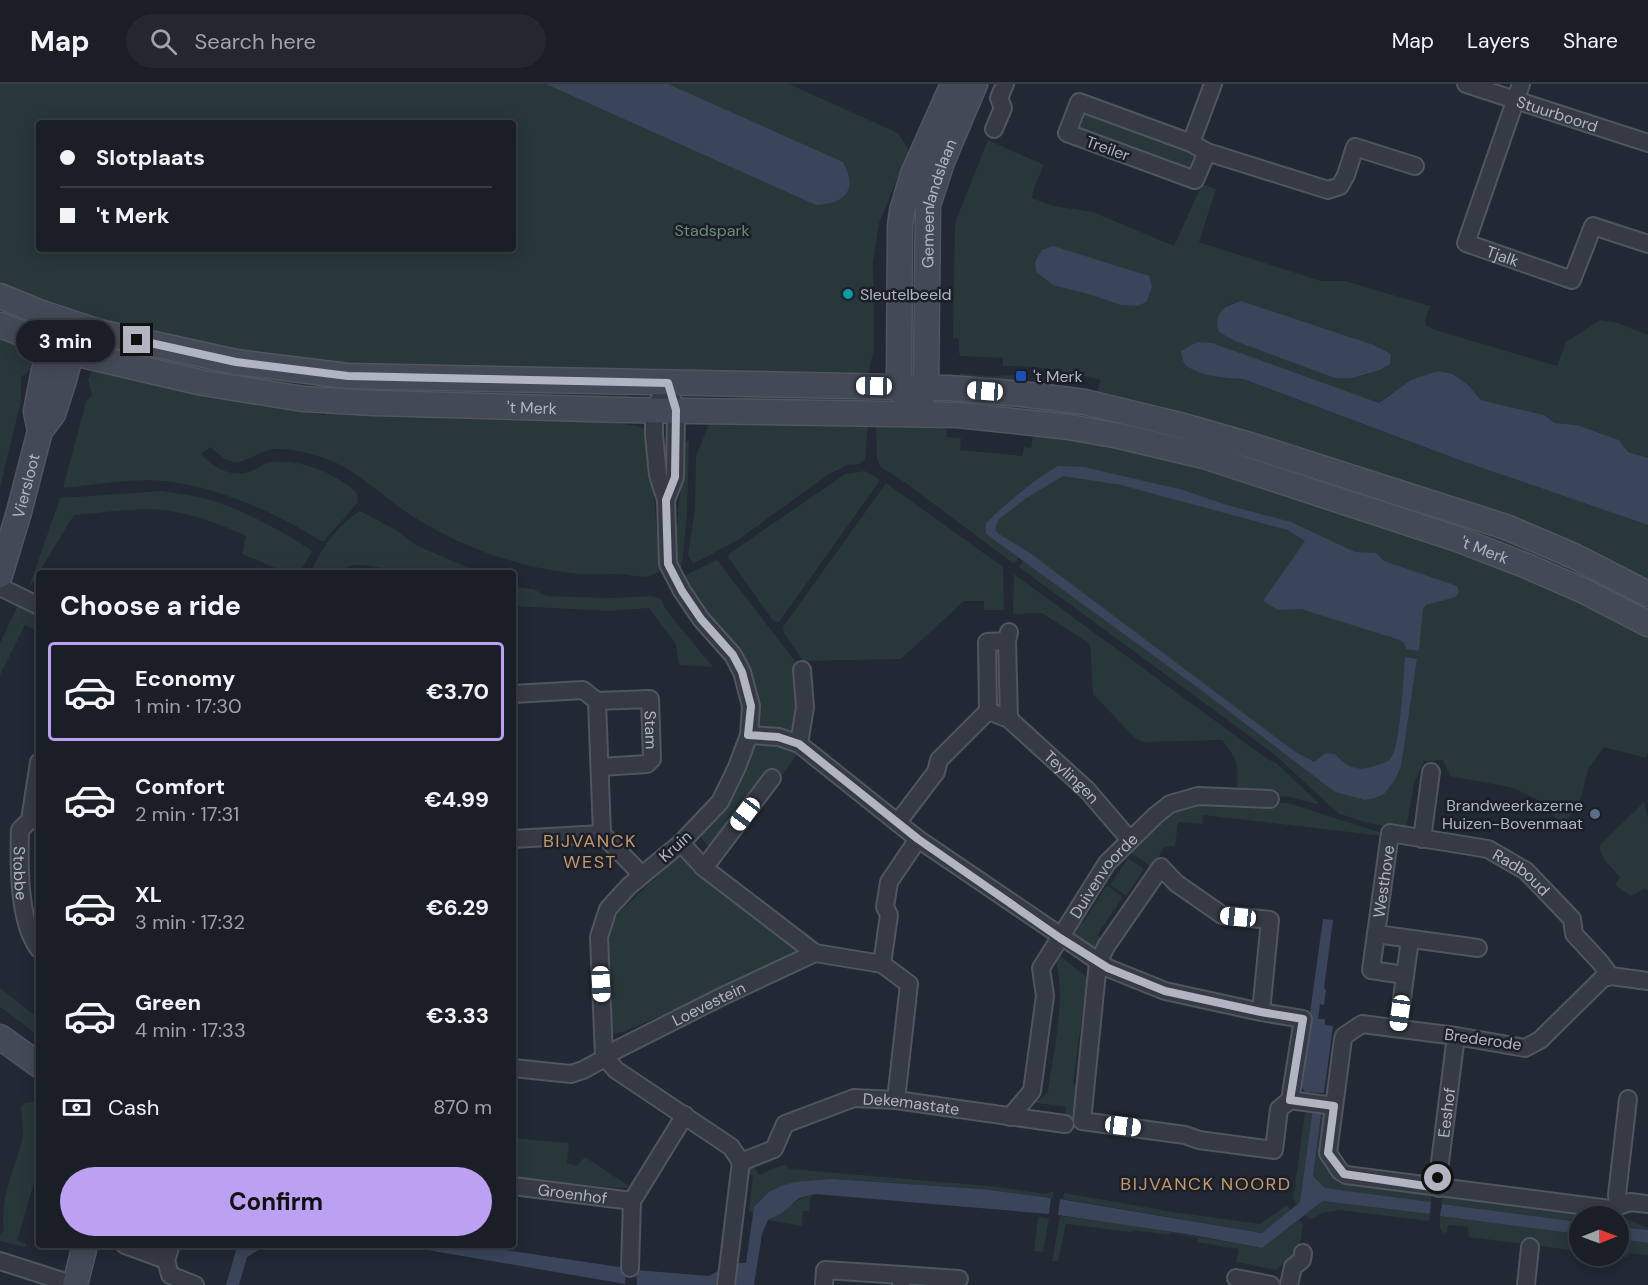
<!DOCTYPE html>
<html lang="en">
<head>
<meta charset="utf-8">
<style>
	:root { --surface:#1a1e27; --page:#23272f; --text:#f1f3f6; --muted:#9fa2a7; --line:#383c44; --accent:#bca0f2 }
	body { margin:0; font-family:"DM Sans",sans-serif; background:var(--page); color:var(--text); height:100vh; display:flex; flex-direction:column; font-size:22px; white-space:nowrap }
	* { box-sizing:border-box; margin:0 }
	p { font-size:20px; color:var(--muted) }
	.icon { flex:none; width:33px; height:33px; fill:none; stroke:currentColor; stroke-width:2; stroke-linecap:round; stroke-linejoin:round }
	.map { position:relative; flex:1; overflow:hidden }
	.drawer { position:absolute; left:36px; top:486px; width:480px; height:678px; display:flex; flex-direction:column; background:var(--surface); border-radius:6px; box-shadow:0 3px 15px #0003,0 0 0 2px var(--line) }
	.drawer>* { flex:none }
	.hud { position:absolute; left:36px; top:36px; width:480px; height:132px; border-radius:6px; box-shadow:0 3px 15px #0003,0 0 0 2px var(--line); display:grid; align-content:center; height:132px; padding:0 24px; background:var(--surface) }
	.needle { width:39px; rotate:89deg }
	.tools { position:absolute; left:1569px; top:1122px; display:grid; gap:12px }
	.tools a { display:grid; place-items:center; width:60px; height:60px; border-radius:50%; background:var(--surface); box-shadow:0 3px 15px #0003,0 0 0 2px var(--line); font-size:30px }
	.end { position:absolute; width:27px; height:27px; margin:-14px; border:8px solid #b0b5c1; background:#111; box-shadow:0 0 0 3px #111 }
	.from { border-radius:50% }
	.bubble { position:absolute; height:42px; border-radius:21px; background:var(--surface); box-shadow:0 3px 15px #0003,0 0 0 2px var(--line); font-size:20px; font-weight:700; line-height:42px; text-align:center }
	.car { position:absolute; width:18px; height:36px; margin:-18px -9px; border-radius:8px; box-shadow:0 0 4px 2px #0007; background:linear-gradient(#fff 24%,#345 0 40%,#fff 0 76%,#345 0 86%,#fff 0) }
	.hud b { display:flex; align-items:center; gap:21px; height:57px; font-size:22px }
	.hud b+b { border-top:2px solid var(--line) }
	.hud i { width:15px; height:15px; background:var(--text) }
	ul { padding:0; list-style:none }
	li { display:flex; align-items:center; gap:18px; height:99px; margin:0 12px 9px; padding:0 12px; border:3px solid transparent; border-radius:6px }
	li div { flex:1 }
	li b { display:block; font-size:22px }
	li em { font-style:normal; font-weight:700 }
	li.active { border-color:var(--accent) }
	li>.icon { width:54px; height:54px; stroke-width:1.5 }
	h2 { padding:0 24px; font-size:27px; line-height:72px }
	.pay { display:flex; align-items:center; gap:15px; height:66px; padding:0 24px; font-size:22px }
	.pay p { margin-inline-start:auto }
	.cta { display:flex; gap:12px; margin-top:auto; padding:12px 24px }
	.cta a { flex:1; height:69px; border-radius:36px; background:var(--accent); color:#111; font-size:24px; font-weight:700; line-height:69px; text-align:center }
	header { display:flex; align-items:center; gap:36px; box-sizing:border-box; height:84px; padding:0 30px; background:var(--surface); border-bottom:2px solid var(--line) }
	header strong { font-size:28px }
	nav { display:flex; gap:33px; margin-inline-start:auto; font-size:21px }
	.search { width:420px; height:54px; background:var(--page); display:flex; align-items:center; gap:15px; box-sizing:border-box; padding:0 21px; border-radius:33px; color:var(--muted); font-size:22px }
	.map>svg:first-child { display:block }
	.green { fill:#283739; fill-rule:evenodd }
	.water { fill:#3a455b }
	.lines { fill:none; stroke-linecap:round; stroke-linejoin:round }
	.street-casing { stroke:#50555f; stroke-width:20 }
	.secondary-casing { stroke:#50555f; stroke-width:27 }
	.street { stroke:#353a45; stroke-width:16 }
	.secondary { stroke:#444957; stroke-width:24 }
	.route { stroke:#b0b5c1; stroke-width:8 }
	.culture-dot { fill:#0f9aa8; stroke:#1b1f29; stroke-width:2 }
	.transit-dot { fill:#1a4fb4; stroke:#1b1f29; stroke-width:2 }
	.service-dot { fill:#5c6f8a; stroke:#1b1f29; stroke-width:2 }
	.labels { text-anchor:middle; stroke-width:5; stroke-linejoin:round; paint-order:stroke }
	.street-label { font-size:16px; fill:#b0b5c1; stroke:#1b1f29 }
	.park-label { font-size:16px; fill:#6b8e76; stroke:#1b1f29 }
	.poi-label { font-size:16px; fill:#b0b5c1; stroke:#1b1f29; text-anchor:start }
	.neighbourhood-label { font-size:18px; letter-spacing:1.5px; fill:#c49868; stroke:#1b1f29 }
</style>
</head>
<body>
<header>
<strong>Map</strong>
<div class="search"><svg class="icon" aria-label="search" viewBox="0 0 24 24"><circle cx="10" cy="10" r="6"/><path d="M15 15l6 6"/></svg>Search here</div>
<nav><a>Map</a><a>Layers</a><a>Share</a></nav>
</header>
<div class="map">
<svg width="1648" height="1201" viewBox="0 0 1648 1201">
	<rect width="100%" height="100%" fill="#222834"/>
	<path class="green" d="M0,0h789l109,49 11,17 -30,73 -6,40 1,87 -6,25 -489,-4 -145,-17 -140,-36 -65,-22 -29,-12zM39,39h474v126h-474z
		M1085,28l112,42 -5,14h-6l-110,-41 2,-9z
		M988,56l56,25 -9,20 -3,13 21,8 40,6 81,34 28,-62 14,5 -17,53 122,39h24l85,25 -5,14 1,5 9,5 122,36 9,-24 34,-22 17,3 31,12v123l-20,-6 -9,-12 -42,-15 -22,-2 -11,-8 -63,-15 -13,-15 -15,-11 -15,-3 -46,22 -13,10 -182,-61 -16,10 36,25 26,2 219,82 186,64v54l-34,-13 -519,-171 6,-15c-32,-8 -65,-15 -98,-14v-8l-42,-2 -2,-3v-14l-6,-1 2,-115zM1241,217l130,43 -2,30 -16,4h-18l-108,-73z
		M0,253c16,7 31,11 39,27l-18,13v23l-21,88z
		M114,263l27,8 118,18 369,19 1,9 -322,-9 -196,-37z
		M94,283l158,32 22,9 51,7 14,-7 274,12c12,7 25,3 36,12l11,139c-17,11 -25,3 -43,3 -13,0 -25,1 -37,0 -57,-5 -115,-25 -163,-55 -25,-15 -46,-36 -71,-51 -16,-10 -51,-20 -70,-19 -30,3 -35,29 -65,-2l-10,7c14,15 32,25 53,16 6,-3 11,-7 17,-8 31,-3 64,11 86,31l1,9 -34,39h-3c-44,-28 -106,-55 -157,-60 -29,-3 -71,4 -101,7l23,-86 6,-7 -4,-15z
		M960,289l27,3 32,-1 -1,4 -32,3 -26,-2z
		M765,311h103v5l-83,-1 -66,5v-5z
		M960,312l162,21 391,121 91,41 44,27v10l-187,-83 -501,-126z
		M876,337l70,1 1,15 14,1 -1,12 62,6 2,-9 7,1 2,-13 32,-2 183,44 207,68 193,87v121l-2,5 -42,-11 -16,22 -5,22 -8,20 -14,14 -17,-22 -30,-15 -64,-12 -7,-16 -19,1 -10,23 -8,46 -38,-7 -29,-9 -64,-59 -256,-188 5,-7 -5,-3 -5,7 -107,-80 -26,-17 -4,-8z
		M709,340l159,1 -3,34 -6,5 -12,1 -18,9 -91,66 -45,24 -5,-9 7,-47 1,-52z
		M689,356l-2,74 -5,52 -6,3 -1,-18 9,-109z
		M865,387l14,8v3l-100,140 -6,-1 -45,-64 2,-4 115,-79z
		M886,399l117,84 1,43h-20v-9h-20l-63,58 -98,2 -19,-28 -1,-6z
		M161,407c12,2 25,3 37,6 33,6 87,35 114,54l-13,22h-12l-45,-19 4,-18c-27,-12 -54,-23 -84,-26 -28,-3 -59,3 -88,5l-46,75 32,-92z
		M360,427l36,19 20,15 64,28 -89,-3 -26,-5h-13l-18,8h-24c10,-23 29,-50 50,-62z
		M717,476l78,101 3,21 -1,50 -27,-3 -13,-3 -3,-32 -75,-116z
		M1014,490l255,186 6,2 44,41 -3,1 -26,-7 -53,-4c1,-27 3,-31 -15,-53l-78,2 -8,-3 -43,-45 -3,-50 -48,-31 -29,1z
		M513,503l20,2 14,7 63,2 42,-2 9,3 5,11 47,57 -34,-2 -3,-21 -27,-36 -40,3 -96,-5z
		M20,517l19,10v21l-14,-7 -25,50v-32z
		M763,662l32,1 3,2 -2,7 -16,22 -12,-6 -57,79 -12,-17 54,-87z
		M1198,716l90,3 94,30 1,3 -180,-21 -1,9 -24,-2 -3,24 -11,1 -11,21 -22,-15 22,-22 -3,-4 14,-12z
		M1644,718l4,16v72l-4,-1 -13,7 -16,-11 5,-8 -15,-16 -6,-15z
		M681,770l117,96 2,5 -1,3 -176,74 -14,3 -2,-94c2,-13 6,-22 15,-32z
		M1128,774l16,11 -18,27 -16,-11z
		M1107,801l16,12 -26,38 8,6 -8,11 -28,-14 8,-16 6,1z
		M1058,870l35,28 -1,7 -6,-1 -13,96 7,1 -5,37 -10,-2 1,-13 -36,-5 -2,10h-5l8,-13 9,1 8,-9c5,-38 19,-96 7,-133z
		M0,904l39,31v17l-39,-29z
		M39,1017v64l-22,76 9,3 -1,3 -25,-6v-7l4,-4c-4,-32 8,-55 17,-85 4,-12 0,-26 0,-38l3,-4z
		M1306,1022l7,1 -13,95 -3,3 -4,-6z
		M1322,1024l6,8 -5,40 23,23 -1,5 83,11 1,-5 3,1 -1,11 -106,-14 -12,-12z
		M513,1054l56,5 -2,20 9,3 9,-9 47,31h-16l-103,-10z
		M753,1080l6,11 26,-11 5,5 200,17 55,8 9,-3 -1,7 -72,-9 -149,-10 -78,28v5l-5,-1 4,-36 -5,-1 1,-5z
		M1064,1109l109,19 87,12 27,-19 4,5 -29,23 -199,-34z
		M1450,1109v4l69,10 1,-5 17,2v6l58,6h-15l-1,6 -137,-18 1,-10z
		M811,1111l-2,16h-6l-1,15 -34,-6c16,-8 26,-21 43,-25z
		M1323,1117l107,13 -1,7 -90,-11 -17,3 -12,7 -5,-5z
		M1597,1127l19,4 32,13v2l-29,-3 -1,-11h-22z
		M1060,1132l72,9 129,23 38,-28 4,4 -4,28 -23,18 -40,-8 3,-13 -42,-7 1,-4 -28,-5 -1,2 -37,-5 -1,2 -65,-8 -8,37h-6z
		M1440,1132l139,18v17l-110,-14 -1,-10 -20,-2 -2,9c-8,-3 -6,-11 -6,-18z
		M1038,1133l11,2 -6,33 -9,-1z
		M1619,1155l29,4v12l-19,-2 -1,4 -11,-1z"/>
	<path class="water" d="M546,0h122l175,78c15,27 3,42 -27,43z
		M1053,162l96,30 3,11 -3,9 -3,6 -8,4 -17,-1 -32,-11 -36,-9 -17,-13 -1,-10 7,-12z
		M1241,217l130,43 20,10 -1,10 -10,6 -27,8h-18l-100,-37 -16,-9c-6,-20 6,-26 22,-31z
		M1197,258l15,1 167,60 32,-23 27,-9 15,3 15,11 13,15 63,15 11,8 22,2 42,15 9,12 20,6v67l-186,-64 -219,-82c-17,-1 -38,-2 -53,-11 -7,-3 -8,-10 -9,-17z
		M1058,382l26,1 99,23 44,15 64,17 64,30 21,1 8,8 73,25 2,6 -3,5 -30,8 -3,4 -4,42 -13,-2 -2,-6 -4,-3 -99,-31 -23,1 -15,-9 42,-60 -17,-11 -167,-45 -58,-9 -38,23 -27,21 -3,10 4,4 31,19 264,198 20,11 12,-9 9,1c10,11 20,18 36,13 7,-3 16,-3 20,-9 10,-15 12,-80 14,-101l12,2 -16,107 -6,14 -11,14 -9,4 -10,2 -30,-8 -134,-102 -215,-156v-11c22,-21 46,-42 72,-57z
		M1323,835l10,1 -9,68 2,2 -2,15 -4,-1 -2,15h7v6l8,1 -9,67 -19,-1 -5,-7z
		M1313,1023l9,1 -9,68 12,12 106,14 -1,12 -107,-13 -61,47 -75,-14 -129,-19 2,-16 202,34 38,-31z
		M832,1095l149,10 70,9 -2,16 -234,-20 -16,4 -17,15 -14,7 -6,14 -8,51h-117l-1,-15 73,6 24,-13h13l8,-56 15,-15 12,-6 14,-4z
		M1442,1120l137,18v12l-139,-18z
		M1619,1143l29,3v13l-29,-4z
		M241,1161h26l-20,12 -8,28h-13l11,-38z
		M399,1161h73l154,23 -1,16z"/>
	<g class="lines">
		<g class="street-casing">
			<g id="street">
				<path id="s1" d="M1466,0l182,59"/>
				<path id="s2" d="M1521,0l-55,159 106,37 21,-54 55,18"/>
				<path d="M994,45l9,-21 -4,-10 6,-14"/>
				<path d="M1191,59l22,-59"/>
				<path d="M1207,68l-12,28 -128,-47 12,-31 112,41 16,9 121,38 12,-4 6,-11 9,-28 60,19"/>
				<path d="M668,299l-14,27v25l4,40 8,25 2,64 14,27 19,28 32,36 9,17 9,34 -2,29 -12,32 -17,35 -39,41 -52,43 -21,23 -9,28 5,119 12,14 115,77 10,15 -15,123"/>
				<path d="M666,416l9,-23 1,-67 -3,-9"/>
				<path d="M0,503l39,19"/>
				<path d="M513,610l70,-4 14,11 5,133"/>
				<path id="s3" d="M597,617l53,-2 2,60 -5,5 -46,3"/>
				<path id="s4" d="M988,627l21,8 78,71 43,50"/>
				<path d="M1009,635l-2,-78 2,-9"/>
				<path d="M749,651l30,2 20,7 119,95 190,129 57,23 96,21 42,7 -13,81 -11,9 -5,41 -75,-10 -14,-5 -103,-14 16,-159 9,-17 54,-78 15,16 46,32 48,5 -9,92"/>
				<path d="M799,660l6,-37 -3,-37"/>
				<path id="s5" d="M39,678l-9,58 -10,10c-1,33 -2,92 19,119"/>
				<path d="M898,738l38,-50 3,-12 49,-49 -1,-69 20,-1"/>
				<path d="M513,755l89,-5 40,41"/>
				<path d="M1422,755l9,-67"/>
				<path d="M681,759l23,25 111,85 67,11 27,20 -13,116"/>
				<path d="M704,784l68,-90"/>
				<path d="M1376,850l-5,36 34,5"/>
				<path id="s6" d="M1478,864l-102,-14 14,-101 98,16 38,22 46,48 2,15 26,28 6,8 2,7"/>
				<path d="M882,880l7,-49 -4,-8 4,-25 29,-43"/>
				<path d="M1648,897l-37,-5 -8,2 -63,62 -15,8 -69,-12 -94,-12 -18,12 -1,3 -15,114 12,18 6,4 264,34 20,-7 18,2"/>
				<path d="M1398,944l12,-89"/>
				<path id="s7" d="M604,972l119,-60 92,-43"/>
				<path d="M513,984l58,6 12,-4 22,-12"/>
				<path d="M1290,1016l44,6"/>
				<path id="s8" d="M1010,1033l22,-26 13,-95 -4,-28 66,-105 49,-48 14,-11 28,-8 72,3"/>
				<path id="s9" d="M741,1078l33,-13 11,-25 69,-26 42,2 169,24"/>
				<path id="s10" d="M513,1102l119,15"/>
				<path id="s11" d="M1439,1104l-1,-10 18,-142"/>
				<path d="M1619,1122l-2,-11 11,-96"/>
				<path d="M125,1161l41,15 4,15 25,10"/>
				<path d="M166,1176l5,-15"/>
				<path d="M0,1177l75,24"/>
				<path d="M630,1184l2,-67 53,-86"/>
				<path d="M1236,1194l35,7"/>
				<path d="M901,1200l1,-9 57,4"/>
				<path d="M824,1201l1,-15 77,5"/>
				<path d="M1289,1201l4,-18 9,-7 1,-7"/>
				<path d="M1526,1201l4,-38"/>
			</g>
		</g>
		<g class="secondary-casing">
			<g id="secondary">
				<path d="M0,212l39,16 60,20 137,30 112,14 602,12 72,6 63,8 95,23 70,20 256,82 68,29 74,38"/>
				<path id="s12" d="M0,241l71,28 20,4 112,26 100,16 71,4 249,7 335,5 111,12 50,9 85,20 253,83 70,27 57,25 64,33"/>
				<path d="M906,315l-7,-12 1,-161 2,-15 11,-37 40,-90"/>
				<path id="s13" d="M921,317l5,-13 2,-183 14,-43 33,-78"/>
				<path d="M40,347l-4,-20 7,-36 8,-30 9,-12"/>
				<path id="s14" d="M0,491l19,-63 21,-81 13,-17 11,-34 7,-27 -1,-15"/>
				<path d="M0,953l39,28"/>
				<path d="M75,1201l10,-40"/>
			</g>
		</g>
		<use href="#street" class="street"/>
		<use href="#secondary" class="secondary"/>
	</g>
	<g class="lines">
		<path class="route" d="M137,256l99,22 112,14 320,7 8,27 -1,67 -9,23 2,64 14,27 19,28 32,36 9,17 9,34 -3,29 30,2 21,7 119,95 142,99 48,30 57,23 96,21 42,7 -13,81 44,6 -6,47 16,21 95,14 -1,-10"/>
	</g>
	<circle class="culture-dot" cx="848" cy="210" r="6"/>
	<rect class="transit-dot" x="1015" y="286" width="12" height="12" rx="3"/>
	<circle class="service-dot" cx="1595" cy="730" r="6"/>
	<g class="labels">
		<g class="street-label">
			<text dy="6" stroke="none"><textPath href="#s1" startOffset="96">Stuurboord</textPath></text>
			<text transform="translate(1108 64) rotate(20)" y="6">Treiler</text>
			<text dy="6" stroke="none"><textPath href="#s13" startOffset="200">Gemeenlandslaan</textPath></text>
			<text dy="6" stroke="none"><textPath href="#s2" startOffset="207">Tjalk</textPath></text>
			<text dy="6" stroke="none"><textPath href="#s12" startOffset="542">'t Merk</textPath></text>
			<text dy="6" stroke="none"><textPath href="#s14" startOffset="93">Viersloot</textPath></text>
			<text dy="6" stroke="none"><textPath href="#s12" startOffset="1514">'t Merk</textPath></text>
			<text dy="6" stroke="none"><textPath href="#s3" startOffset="84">Stam</textPath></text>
			<text dy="6" stroke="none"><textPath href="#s4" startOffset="108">Teylingen</textPath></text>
			<text transform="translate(675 762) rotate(-42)" y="6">Kruin</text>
			<text dy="6" stroke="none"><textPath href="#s5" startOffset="116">Stobbe</textPath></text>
			<text dy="6" stroke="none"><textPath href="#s6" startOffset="345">Radboud</textPath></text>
			<text dy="6" stroke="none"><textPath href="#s8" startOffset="270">Duivenvoorde</textPath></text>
			<text dy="6" stroke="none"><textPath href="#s6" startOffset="156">Westhove</textPath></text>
			<text dy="6" stroke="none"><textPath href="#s7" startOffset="117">Loevestein</textPath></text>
			<text transform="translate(1483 955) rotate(8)" y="6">Brederode</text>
			<text dy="6" stroke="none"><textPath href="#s9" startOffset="194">Dekemastate</textPath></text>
			<text dy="6" stroke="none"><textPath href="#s11" startOffset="76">Eeshof</textPath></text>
			<text dy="6" stroke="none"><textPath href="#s10" startOffset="60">Groenhof</textPath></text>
		</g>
		<g class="park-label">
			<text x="712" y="152">Stadspark</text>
		</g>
		<g class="poi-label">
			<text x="860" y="216">Sleutelbeeld</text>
			<text x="1033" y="298">'t Merk</text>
			<text x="1583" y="727" text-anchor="end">Brandweerkazerne<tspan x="1583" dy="18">Huizen-Bovenmaat</tspan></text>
		</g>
		<g class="neighbourhood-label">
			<text x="590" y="763">BIJVANCK<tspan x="590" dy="21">WEST</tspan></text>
			<text x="1206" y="1106">BIJVANCK NOORD</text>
		</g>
	</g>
</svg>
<div class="tools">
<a><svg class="needle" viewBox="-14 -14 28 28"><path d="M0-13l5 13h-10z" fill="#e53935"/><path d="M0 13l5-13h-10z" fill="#9fa2a7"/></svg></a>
</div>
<i class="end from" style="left:1438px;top:1094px"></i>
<i class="end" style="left:137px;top:256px"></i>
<div class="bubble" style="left:16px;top:236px;width:99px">3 min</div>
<i class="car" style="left:874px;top:302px;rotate:271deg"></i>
<i class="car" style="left:985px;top:307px;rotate:274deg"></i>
<i class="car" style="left:745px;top:730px;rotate:217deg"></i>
<i class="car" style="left:1238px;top:833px;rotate:276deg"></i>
<i class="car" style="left:601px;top:900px;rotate:177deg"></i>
<i class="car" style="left:1400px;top:929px;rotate:188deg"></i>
<i class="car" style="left:1123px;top:1042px;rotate:97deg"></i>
<div class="hud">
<b><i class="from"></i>Slotplaats</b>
<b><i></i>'t Merk</b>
</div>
<section class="drawer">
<h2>Choose a ride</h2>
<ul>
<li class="active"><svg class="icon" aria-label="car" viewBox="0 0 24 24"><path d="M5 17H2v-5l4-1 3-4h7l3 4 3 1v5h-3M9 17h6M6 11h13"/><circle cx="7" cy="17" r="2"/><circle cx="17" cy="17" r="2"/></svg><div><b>Economy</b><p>1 min · 17:30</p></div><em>€3.70</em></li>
<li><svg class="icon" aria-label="car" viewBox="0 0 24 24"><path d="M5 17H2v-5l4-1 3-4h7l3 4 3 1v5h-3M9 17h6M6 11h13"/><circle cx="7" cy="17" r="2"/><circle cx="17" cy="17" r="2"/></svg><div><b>Comfort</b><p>2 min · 17:31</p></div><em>€4.99</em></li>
<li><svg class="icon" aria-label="car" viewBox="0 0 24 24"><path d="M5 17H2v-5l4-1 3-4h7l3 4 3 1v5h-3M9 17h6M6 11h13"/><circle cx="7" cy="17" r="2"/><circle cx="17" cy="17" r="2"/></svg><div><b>XL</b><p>3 min · 17:32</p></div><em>€6.29</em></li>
<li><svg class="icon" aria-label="car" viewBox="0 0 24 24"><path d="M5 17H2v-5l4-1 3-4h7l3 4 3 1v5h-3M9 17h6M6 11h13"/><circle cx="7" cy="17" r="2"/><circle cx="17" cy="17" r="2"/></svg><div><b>Green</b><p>4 min · 17:33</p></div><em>€3.33</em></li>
</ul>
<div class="pay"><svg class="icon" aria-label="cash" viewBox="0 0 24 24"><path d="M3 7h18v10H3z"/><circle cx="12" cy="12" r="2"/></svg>Cash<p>870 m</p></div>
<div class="cta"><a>Confirm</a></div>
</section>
</div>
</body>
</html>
